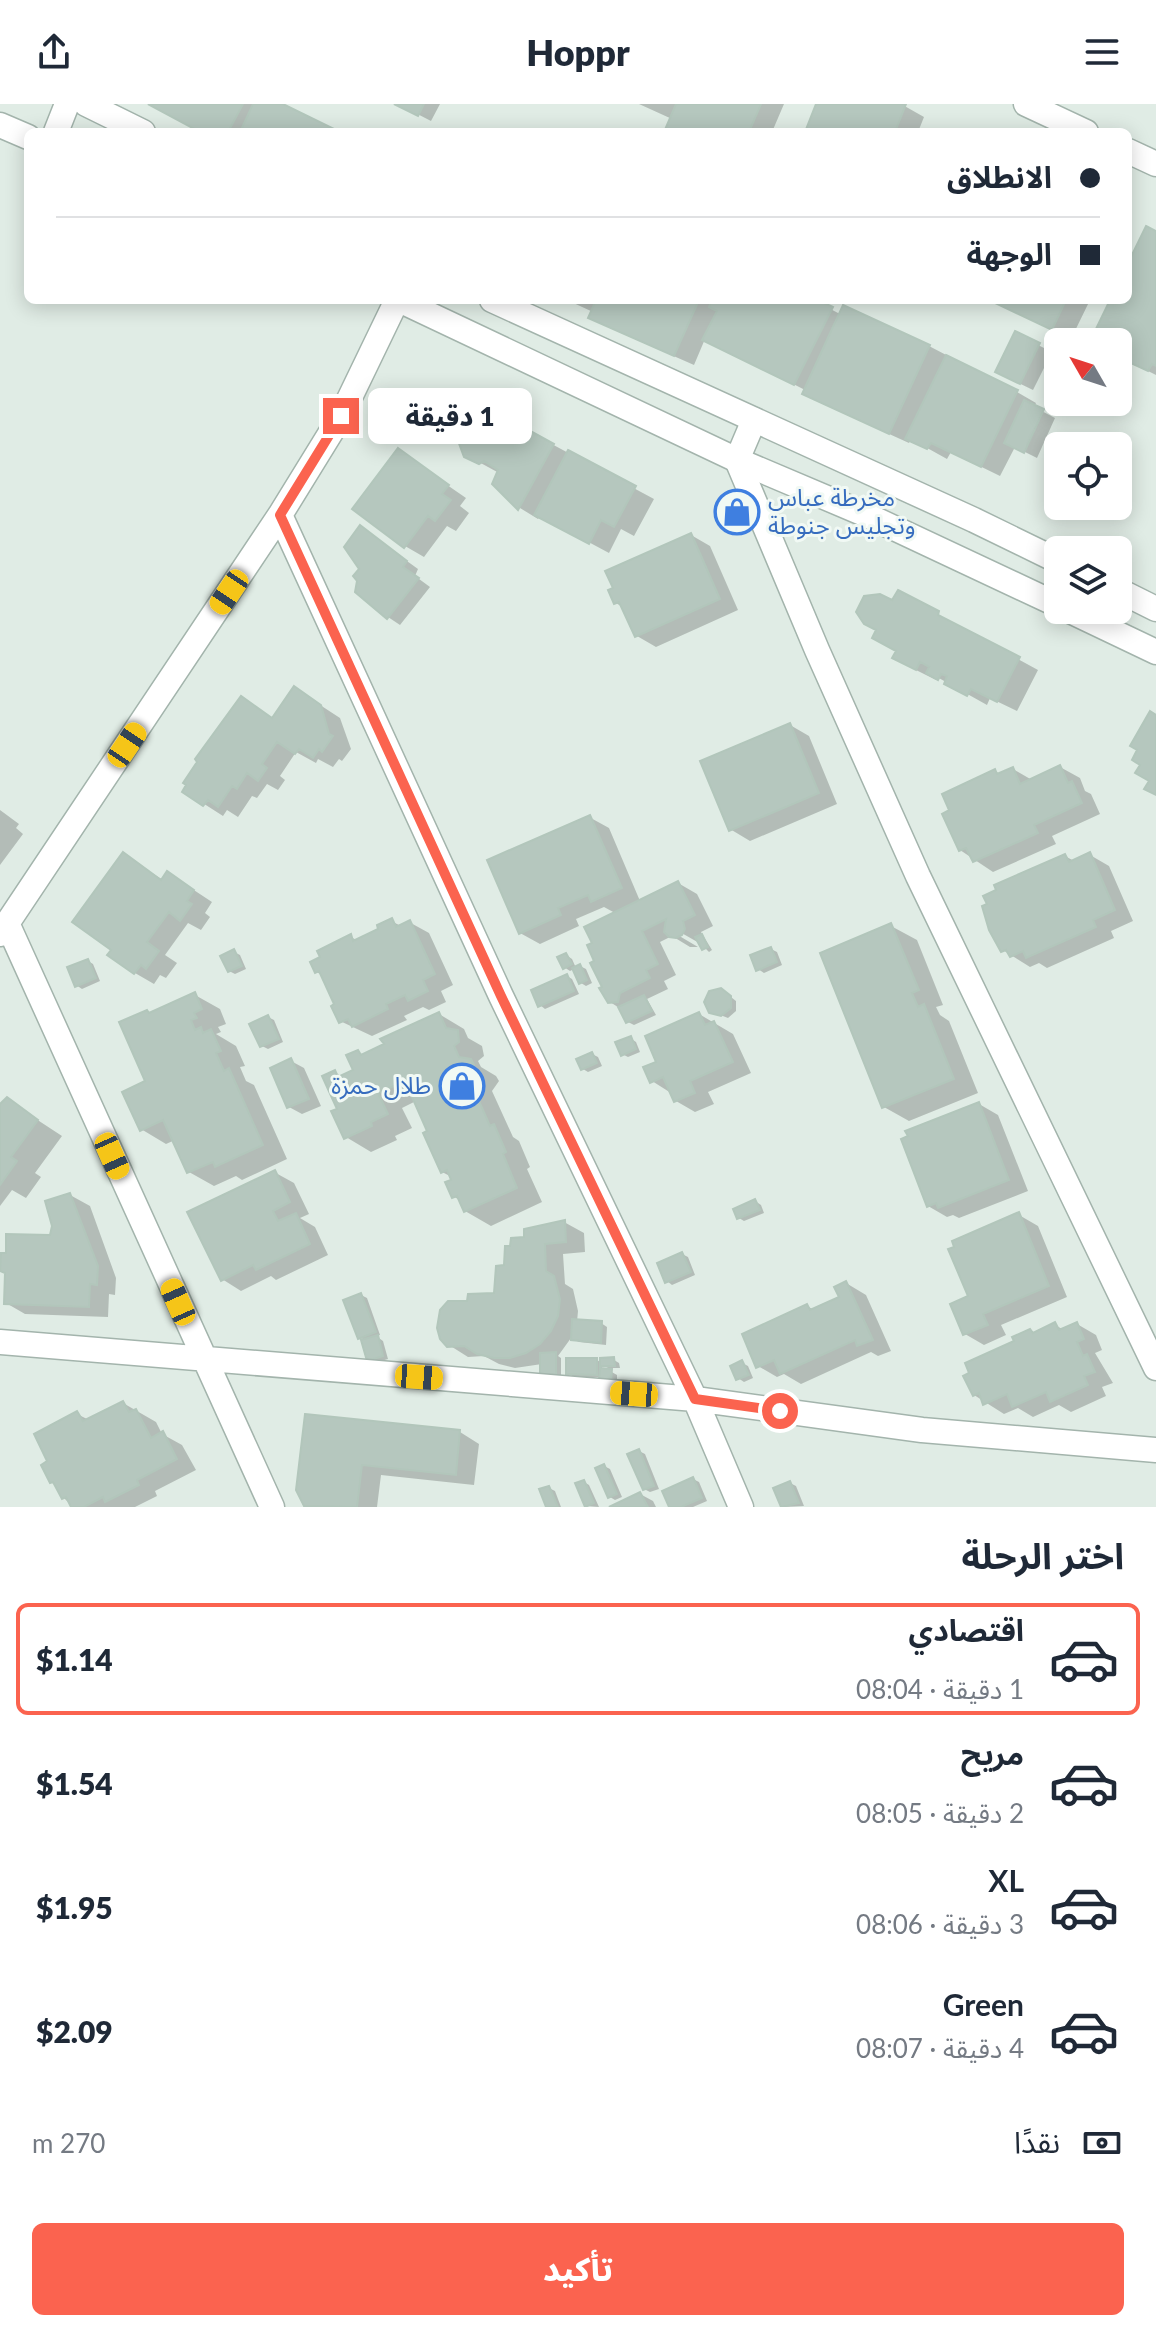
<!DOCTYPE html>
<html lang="ar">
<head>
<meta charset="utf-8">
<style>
	:root { --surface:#fff; --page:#f2f2f3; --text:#1f2937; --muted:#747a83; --line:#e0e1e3; --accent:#fb634f }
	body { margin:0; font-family:Lato,"Noto Sans Arabic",sans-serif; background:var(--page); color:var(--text); direction:rtl; height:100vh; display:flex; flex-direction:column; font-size:30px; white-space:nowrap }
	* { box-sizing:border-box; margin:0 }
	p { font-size:26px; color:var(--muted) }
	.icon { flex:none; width:44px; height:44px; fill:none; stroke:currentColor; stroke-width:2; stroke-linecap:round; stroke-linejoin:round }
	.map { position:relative; height:1403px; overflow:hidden; direction:ltr }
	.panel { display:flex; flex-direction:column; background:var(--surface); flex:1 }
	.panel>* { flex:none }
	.guide { position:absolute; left:24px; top:24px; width:1108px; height:176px; border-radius:12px; box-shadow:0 4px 20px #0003; direction:rtl; display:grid; align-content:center; height:176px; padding:0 32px; background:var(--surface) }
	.needle { width:52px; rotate:309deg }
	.tools { position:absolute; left:1044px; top:224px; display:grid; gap:16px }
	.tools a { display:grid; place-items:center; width:88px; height:88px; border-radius:12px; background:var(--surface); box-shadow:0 4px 20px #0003; font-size:40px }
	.end { position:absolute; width:36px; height:36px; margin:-18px; border:10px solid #fb634f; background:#fff; box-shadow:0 0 0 4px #fff }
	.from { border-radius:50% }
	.bubble { position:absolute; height:56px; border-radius:12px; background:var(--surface); box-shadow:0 4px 20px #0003; font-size:26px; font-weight:800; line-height:56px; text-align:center; direction:rtl }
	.car { position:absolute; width:24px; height:48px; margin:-24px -12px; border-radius:10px; box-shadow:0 0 6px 2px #0007; background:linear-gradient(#f5c518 24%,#345 0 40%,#f5c518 0 76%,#345 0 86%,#f5c518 0) }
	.guide b { display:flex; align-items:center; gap:28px; height:76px; font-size:30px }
	.guide b+b { border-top:2px solid var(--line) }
	.guide i { width:20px; height:20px; background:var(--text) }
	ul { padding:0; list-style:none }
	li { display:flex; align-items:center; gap:24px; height:112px; margin:0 16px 12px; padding:0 16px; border:4px solid transparent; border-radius:12px }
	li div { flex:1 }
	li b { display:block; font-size:30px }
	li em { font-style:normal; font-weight:800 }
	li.selected { border-color:var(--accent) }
	li>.icon { width:72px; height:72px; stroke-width:1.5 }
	h2 { padding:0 32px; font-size:36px; line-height:96px }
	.pay { display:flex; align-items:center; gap:20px; height:88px; padding:0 32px; font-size:30px }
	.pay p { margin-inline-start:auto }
	.action { display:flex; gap:16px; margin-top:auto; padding:16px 32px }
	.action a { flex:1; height:92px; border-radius:12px; background:var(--accent); color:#fff; font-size:32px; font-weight:800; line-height:92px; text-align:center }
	header { display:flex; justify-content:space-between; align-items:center; height:104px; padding:0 32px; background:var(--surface); font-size:36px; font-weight:800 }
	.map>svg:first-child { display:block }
	.shadow { fill:#0003 }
	.building { fill:#b5c7be; stroke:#b2c6bb; stroke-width:2 }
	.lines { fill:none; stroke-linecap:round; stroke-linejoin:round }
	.minor-casing { stroke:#a3b4ac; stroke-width:27 }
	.tertiary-casing { stroke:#a3b4ac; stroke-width:27 }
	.minor { stroke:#fff; stroke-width:24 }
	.tertiary { stroke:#fff; stroke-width:24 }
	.route { stroke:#fb634f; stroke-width:10 }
	.labels { text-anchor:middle; stroke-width:6; stroke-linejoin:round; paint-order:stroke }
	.shop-label { font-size:24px; fill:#366cbe; stroke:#f1f9f4; text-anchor:start }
</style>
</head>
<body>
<header><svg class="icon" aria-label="menu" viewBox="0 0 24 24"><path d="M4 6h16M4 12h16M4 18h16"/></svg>Hoppr<svg class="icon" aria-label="share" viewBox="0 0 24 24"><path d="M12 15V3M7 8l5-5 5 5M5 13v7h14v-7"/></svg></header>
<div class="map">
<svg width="1156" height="1403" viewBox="0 0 1156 1403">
	<rect width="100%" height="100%" fill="#e0ece5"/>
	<path class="shadow" d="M151,0h127l57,28h-132z
		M398,0h42l-9,17z
		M639,0h145l-12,28h-104l4,-13z
		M819,0h82l23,13 -6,15h-111z
		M1156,129v142l-38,-19v-14h-14l-2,-12 10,-30h16v-33z
		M567,196h246l27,14 89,32 88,46 19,11 -2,4 21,11 -18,40 -22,-11 -15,29 -49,-24 -4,7 -36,-20 -2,4 -86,-39 -19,-11 1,-3 -100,-51 -11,26 -84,-37 -19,-11 2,-5z
		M992,196h98l-19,39z
		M1016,230l36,18 -19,38 -23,-11z
		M496,310l158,85 -20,37 -13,-7 -12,24 -69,-37 -2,3 -18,-11 -26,-24 5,-11 -33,-18z
		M398,347l68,47 -6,8 9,7 -13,18 -9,-5 -23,31 -19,-11z
		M361,424l57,41 -3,7 15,11 -30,38 -12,-8 -26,-48z
		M691,431l19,11 28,64 -82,37 -19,-11 -13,-28 -8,-5z
		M1118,453l10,6 -5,9 -5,-3z
		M898,489l140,77 -21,41 -27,-13 -3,7 -50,-28 -1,3 -22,-11 -16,-18 -6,-48z
		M294,584l46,30 11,31 -9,12 -3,-2 -6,8 -15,-8 -2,4 -20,-11 -16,24 5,4 -7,10 -11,-6 -10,14 -5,-2 -14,21 -11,-7 -4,6 -39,-25 58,-92 32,20z
		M790,621l19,11 28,68 -87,37 -20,-12z
		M1060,663l20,11 5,13 6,3 9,20 -48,22 4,8 -63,28 -33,-22 35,-79 6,4 12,-6 19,11z
		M0,706l19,14 -3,4 7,6 -23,31z
		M589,713l20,11 31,73 38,-18 19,11 16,32 -12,6 11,18 -3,2 -8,-8 -23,-13 -2,3 22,13h-8l-18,-11 -12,6 16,33 -12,6 4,8 -21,10 9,16 -22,10 -6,-3 -7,-13 -11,-7 -13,-41 18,-48 -11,-6 -28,12 3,7 -39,18 -20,-11z
		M123,751l40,25 5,-7 44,29 -7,11 5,4 -9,13 -13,-7 -23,32 12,8 -11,15 -6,-3 -6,9 -19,-11 -21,-24z
		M1090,751l19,11 24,55 -22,10 3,7 -67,30 -8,-5 -9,4 -27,-17 62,-94 9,5z
		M391,817l10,5 8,-4 20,11 24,52 -12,6 5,11 -17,8 -6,-3 -19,9 3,4 -35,16 -32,-15 -3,-16 -14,-30 -7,-3 35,-35 7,4 23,-11z
		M891,822l26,14 26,65 -7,2 4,8 9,6 29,72 -69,28 -25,-14z
		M771,845l6,3 5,13 -18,8 -6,-4z
		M234,848l6,3 6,14 -11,5 -6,-3z
		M566,851l6,4 4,9 4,-2 6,3 6,14 -6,3 -5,-3 -7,-14 -4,2 -6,-4z
		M88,857l5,3 7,17 -18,8 -6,-4z
		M567,872l5,3 7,15 -34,15 -5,-4z
		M727,890l9,7v10l-8,7 -18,-7z
		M195,891l25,14 6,15 -8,3 3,5 -5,2 20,12 9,20 -5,1 6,14 8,4 33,74 -45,21 -6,-4 -22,10 -25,-14 -14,-32 -9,4 -25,-15 7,-47 -1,-70 4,2z
		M439,910l25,15 4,9 14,8 2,10 -6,5 3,6 15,9 3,5 -7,10 21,46 6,4 11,26 -3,2 15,33 -51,24 -26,-15 -4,-10 -8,-5 -1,-19 -10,-5 -12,-40 -14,-31 -14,7 10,20 -17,8 2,4 -26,12 -25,-15 -11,-65 7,5 14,-7 2,-18 6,4z
		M699,910l34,20 18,39 -43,19 6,12 -19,8 -19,-11 -5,-8 -19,-12z
		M268,913l6,3 9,22 -15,7 -6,-3z
		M630,934l6,4 4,10 -12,5 -6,-3z
		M592,950l6,3 4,9 -14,6 -5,-3z
		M291,957l13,7 17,38 -19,8 -13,-7z
		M7,996l55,36 -27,37 6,4 -15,21 -14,-8 -12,16v-101z
		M979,1000l19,11 30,76 -69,27 -6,-3 -6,2 -19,-11z
		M274,1068l20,11 15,31 -9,4 15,9 13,28 -52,25 -5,-4 -30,15 -19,-12z
		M70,1091l20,11 26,72 -1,17 -6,-1 -1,23 -83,-3 -19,-11 1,-29 -5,-2 49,-35z
		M755,1097l6,4 3,8 -20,8 -5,-3z
		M1019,1111l19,11 29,71 -66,28 5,10 -22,10 -19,-11 5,-37z
		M564,1118l20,11 1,19 -22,2 2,30 8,5 5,22 -1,11 24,1 6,4 -1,18 -27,-3 -8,-4 -13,18 3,2v19h-13l-6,-13 -27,4 -16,-4 -15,-8 -16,1 -19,-12 20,-42 27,-8 9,-29 22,-27z
		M682,1150l6,3 7,18 -23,10 -5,-4z
		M846,1179l20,12 25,56 -13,5 -7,-4 -70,32 -17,-10 -7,3 -19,-11 49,-60 7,4 27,-12z
		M361,1191l6,3 13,37 -4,1 7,5 5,18 -14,4 -6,-3 -5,-21 -4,-2z
		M1077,1220l19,11 6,15 -7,3 18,30 -11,4 4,9 -35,16 -12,-7 -26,12 -15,-9 -14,6 -30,-19 43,-53 13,-11 5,3 20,-9 9,5z
		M597,1256l5,3 12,-3 5,3 1,5h-12l-6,-3v6h8l7,4v8l-16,-6h-27l-6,-4z
		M742,1259l6,3 5,12 -9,4 -6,-4z
		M123,1299l33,19 6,12 20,11 14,25 -41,21 2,5 -22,11h-62l-9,-9 -7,-13 -5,-3 -2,-20 27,-48 12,6z
		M306,1312l154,16 19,12 -5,41 -93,-10 -4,32h-68l-4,-2z
		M639,1347l6,3 14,35 -9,3 -6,-3z
		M604,1362l6,3 12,28 -7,3 -5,-3z
		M693,1375l6,3 8,19 -14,6h-21z
		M584,1378l5,3 10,22 -13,-1z
		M790,1379l6,3 8,20 -21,1 -7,-18z
		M549,1384l6,3 6,16h-13z
		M640,1390l13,7 3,6h-42z"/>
	<path class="building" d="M148,0h95l-15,28h-28z
		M253,0h30l57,28h-100z
		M394,0h30l-6,12z
		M676,0h85l-12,28h-85z
		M816,0h90l-11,28h-90z
		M1146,122l10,5v135l-4,-2 -4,7 -30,-14v-15h-16l1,-2 -7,-3 3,-6 -3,-2 14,-29h18v-37z
		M596,196h103l-25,56 -86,-38z
		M712,196h106l15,7 -39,78 -92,-45 15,-29 -8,-4z
		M989,196h77l-14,30z
		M843,201l87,40 -41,89 -87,-40z
		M1015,227l25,12 -20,41 -25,-12z
		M946,251l72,35 -37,77 -50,-24 -4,6 -22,-10z
		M459,293l37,15 58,32 -36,66 -26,-26 6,-14 -14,-9 -5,3 -15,-7 -21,-57z
		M1024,296l20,9 -20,44 -20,-10z
		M398,344l51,37 -7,9 9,6 -16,21 -7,-5 -24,32 -52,-39z
		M568,346l68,36 -22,41 -13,-7 -12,24 -55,-29z
		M360,421l47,36 -4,6 16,11 -32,41 -32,-27 2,-11 -4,-5 6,-7 -15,-22z
		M691,429l29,66 -85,38 -16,-35 -5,2 -6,-14 5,-2 -8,-17z
		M898,486l41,21 -1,4 82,42 -23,45 -26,-13 -4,7 -23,-12 3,-8 -6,-2 -3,6 -12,-7 3,-6 -9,-5 -4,8 -24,-12 4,-7 -24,-13 4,-8 -12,-6 -8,-12 8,-16 16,-2 12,6z
		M294,582l27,19 8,29 4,2 -11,16 -3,-3 -6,9 -14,-9 -4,5 -18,-12 -15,22 5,4 -9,13 -11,-8 -10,16 -5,-3 -14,21 -10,-7 -5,6 -21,-14 4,-7 -3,-2 14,-21 -2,-3 46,-63 31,22z
		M1150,607l6,4v80l-12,-6 5,-8 -14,-8 5,-8 -8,-5 5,-10 -7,-4z
		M790,619l29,70 -90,38 -29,-70z
		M1060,661l8,18 4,-2 10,22 -48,22 4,8 -65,29 -7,-14 -7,3 -17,-37 7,-4 -7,-16 53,-25 2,5 16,-7 7,17z
		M590,711l32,73 -31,14 -3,-7 -30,13 3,7 -42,19 -32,-74z
		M123,748l38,28 6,-9 27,19 -7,11 5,3 -12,17 -11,-9 -22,30 12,9 -13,18 -5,-4 -7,9 -27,-19 4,-5 -39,-28z
		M1090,748l25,58 -22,10 3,7 -70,31 -3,-7 -13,6 -4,-7 -5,2 -12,-22 -7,-24 5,-2 -4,-8 13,-6 -2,-5 71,-31 4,8z
		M678,777l17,34 -12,6 2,8 -3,6 -6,3 -7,-1 -5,-5 2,-13 -24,12 16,33 -12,6 4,8 -30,15 -2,9 -10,1 -9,-15 3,-1 -12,-24 4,-2 -7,-16 5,-2 -8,-16z
		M392,814l4,9 14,-7 25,54 -12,6 5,11 -20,10 -3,-6 -19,9 2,5 -36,18 -4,-8 -9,4 -8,-17 3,-2 -15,-33 -4,2 -5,-11 10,-5 -3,-6 34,-17 2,7 25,-12 -1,-4z
		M891,819l28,67 -7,3 6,14 6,-3 30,75 -72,29 -62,-155z
		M702,830l6,13 -6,3 -7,-13z
		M771,843l6,15 -21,9 -6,-16z
		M234,845l8,17 -14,6 -8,-16z
		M566,849l6,11 -9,5 -6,-12z
		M88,855l8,19 -21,9 -8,-20z
		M580,860l7,16 -8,4 -7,-16z
		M567,870l7,17 -36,16 -7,-17z
		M721,884l10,8v12l-10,8 -12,-3 -5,-11 5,-11z
		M195,888l7,17 -8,4 3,5 -6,2 4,10 6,-3 2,6 8,-4 10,22 -5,2 8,18 5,-3 34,77 -48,22 -2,-5 -26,11 -24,-53 -23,11 -18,-39 23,-11 -26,-59 28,-12 2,3z
		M644,891l8,16 -26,12 -8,-16z
		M439,908l7,16 12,2 1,12 -5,4 5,11 12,2 3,6 -1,7 -5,4 22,50 4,-2 12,28 -3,2 14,34 -53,24 -7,-16 -5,2 -7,-16 6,-2 -4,-10 -6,3 -18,-40 4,-2 -22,-50 -27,12 10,21 -17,8 1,4 -28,13 -13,-28 6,-2 -15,-33 13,-6 3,7 15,-7 -7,-15 12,-5 3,5 23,-11 -4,-5z
		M699,908l6,13 9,-4 19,41 -43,19 5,12 -21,9 -11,-25 -13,6 -7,-16 13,-5 -11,-26z
		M268,911l11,24 -19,8 -11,-23z
		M631,932l5,13 -15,7 -6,-14z
		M592,948l5,11 -16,7 -5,-11z
		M291,954l18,41 -22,9 -17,-40z
		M7,993l31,23 -27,37 6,4 -17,24v-81z
		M979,998l30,78 -71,28 -2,-5 -9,4 -26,-68 7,-3 -3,-5z
		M275,1066l15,32 -17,9 5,10 18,-8 14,31 -54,26 -3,-5 -32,16 -34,-69z
		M70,1089l28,73 -1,19 -7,-1 -1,23 -85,-3 1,-31 -5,-2 1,-18h5v-19l44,1 2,-9 -7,-25z
		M755,1095l5,11 -23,9 -4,-10z
		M1019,1108l30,74 -66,28 5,11 -25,10 -13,-31 18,-8 -20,-47 6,-2 -2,-6z
		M565,1116l1,22 -21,2 1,27 8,5 6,23 -2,17 -7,15 -11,13 -14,9 -16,5h-16l-17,-4 -13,-8 -17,1 -7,-8 -3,-11 3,-18 8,-9h19l1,-7 26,-1 2,-27 8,-1 1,-19h5l1,-8 13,-1v-8z
		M682,1148l9,20 -26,11 -8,-20z
		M846,1177l27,59 -16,6 -2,-6 -75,34 -6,-14 -18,8 -14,-34 65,-30 3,6 29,-13 -5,-10z
		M361,1189l15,39 -18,7 -15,-39z
		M572,1215l30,2 -1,22 -30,-3z
		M1055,1218l4,8 18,-8 7,17 -7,3 6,14 4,-2 8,18 -11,4 4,9 -38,17 -4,-10 -34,15 -5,-13 -24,11 -4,-12 -6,3 -10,-20 6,-3 -4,-10 49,-22 -2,-4 18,-8 3,4z
		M378,1231l5,21 -16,5 -6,-21z
		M556,1248v23h-16v-22z
		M614,1253l1,9h-15v-8z
		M566,1254h31v17l-31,-1z
		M742,1256l7,15 -13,5 -6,-14z
		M600,1264l12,1 -1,12 -12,-1z
		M123,1297l6,11 7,-3 15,29 12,-7 14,28 -40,21 2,5 -34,17 -2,-5 -19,10h-13l-5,-10 -4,2 -9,-17 -3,1 -9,-18 6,-4 -13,-27 43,-23 6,10z
		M305,1310l155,16 -4,45 -94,-10 -5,42 -53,-1 -8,-16z
		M639,1345l15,37 -11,4 -16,-36z
		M604,1360l13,30 -9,4 -13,-30z
		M693,1373l9,21 -21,9h-12l-7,-16z
		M584,1376l10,23 -9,4 -10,-24z
		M790,1377l9,22 -18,4 -8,-19z
		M549,1382l9,21h-12l-7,-18z
		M640,1388l8,15h-39z"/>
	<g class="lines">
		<g class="minor-casing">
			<path id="minor" d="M1026,0l60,28
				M1128,47l28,13
				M754,316l-17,40 80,190 101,226 238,492
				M280,411l221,481 194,403 46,108
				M7,819l265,584
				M0,830l280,-419 61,-99 56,-116
				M0,1238l695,57 227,31 234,20"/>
		</g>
		<g class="tertiary-casing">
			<path id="tertiary" d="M86,0l57,28
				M0,21l28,12
				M56,28l11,-28
				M399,196l338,160 125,53 196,92
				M492,196l482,220 84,41
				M1118,486l38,19
				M1068,506l88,42"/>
		</g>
		<use href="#minor" class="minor"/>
		<use href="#tertiary" class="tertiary"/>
	</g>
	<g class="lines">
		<path class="route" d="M341,312l-61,99 221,481 194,403 85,12"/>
	</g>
	<defs>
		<g id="shop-ring" transform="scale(2.3)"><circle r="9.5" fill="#f1f9f4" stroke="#3f7fe0" stroke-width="1.5"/><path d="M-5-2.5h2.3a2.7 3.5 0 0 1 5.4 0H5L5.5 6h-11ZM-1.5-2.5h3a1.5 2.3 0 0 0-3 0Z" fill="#3f7fe0"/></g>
	</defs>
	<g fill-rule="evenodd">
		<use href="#shop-ring" x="737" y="408"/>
		<use href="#shop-ring" x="462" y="982"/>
	</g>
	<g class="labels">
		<g class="shop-label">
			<text x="768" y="402">مخرطة عباس<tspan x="768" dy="28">وتجليس جنوطة</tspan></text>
			<text x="431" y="990" text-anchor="end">طلال حمزة</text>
		</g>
	</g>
</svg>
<div class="tools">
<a><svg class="needle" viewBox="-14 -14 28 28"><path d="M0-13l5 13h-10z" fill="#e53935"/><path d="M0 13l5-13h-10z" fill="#747a83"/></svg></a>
<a><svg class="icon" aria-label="locate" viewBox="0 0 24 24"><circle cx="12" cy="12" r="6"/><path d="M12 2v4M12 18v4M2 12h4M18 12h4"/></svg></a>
<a><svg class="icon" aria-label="layers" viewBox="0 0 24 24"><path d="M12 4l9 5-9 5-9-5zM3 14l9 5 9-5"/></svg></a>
</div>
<i class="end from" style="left:780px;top:1307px"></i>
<i class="end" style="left:341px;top:312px"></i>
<div class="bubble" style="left:368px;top:284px;width:164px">1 دقيقة</div>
<i class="car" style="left:229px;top:488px;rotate:214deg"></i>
<i class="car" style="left:127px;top:641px;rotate:34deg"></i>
<i class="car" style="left:112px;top:1052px;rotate:156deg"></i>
<i class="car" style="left:178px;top:1198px;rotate:336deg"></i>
<i class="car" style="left:419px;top:1273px;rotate:94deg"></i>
<i class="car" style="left:634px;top:1290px;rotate:274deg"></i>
<div class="guide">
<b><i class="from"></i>الانطلاق</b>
<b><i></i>الوجهة</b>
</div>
</div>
<section class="panel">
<h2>اختر الرحلة</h2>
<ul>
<li class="selected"><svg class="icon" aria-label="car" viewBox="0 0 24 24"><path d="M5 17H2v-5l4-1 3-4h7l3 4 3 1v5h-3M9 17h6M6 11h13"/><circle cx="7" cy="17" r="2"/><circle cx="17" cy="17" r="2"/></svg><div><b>اقتصادي</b><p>1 دقيقة · 08:04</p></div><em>$1.14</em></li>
<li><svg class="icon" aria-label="car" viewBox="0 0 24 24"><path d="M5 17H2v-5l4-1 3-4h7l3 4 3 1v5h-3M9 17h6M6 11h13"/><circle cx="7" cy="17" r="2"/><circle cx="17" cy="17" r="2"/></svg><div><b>مريح</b><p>2 دقيقة · 08:05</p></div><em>$1.54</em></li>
<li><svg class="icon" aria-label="car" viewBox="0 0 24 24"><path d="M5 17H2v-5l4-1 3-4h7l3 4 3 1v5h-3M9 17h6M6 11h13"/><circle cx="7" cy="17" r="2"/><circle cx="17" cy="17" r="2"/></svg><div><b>XL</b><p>3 دقيقة · 08:06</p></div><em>$1.95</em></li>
<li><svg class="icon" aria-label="car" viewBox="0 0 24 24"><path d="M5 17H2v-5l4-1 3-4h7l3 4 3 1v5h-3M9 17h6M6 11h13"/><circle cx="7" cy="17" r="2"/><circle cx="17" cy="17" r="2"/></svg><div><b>Green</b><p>4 دقيقة · 08:07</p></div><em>$2.09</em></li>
</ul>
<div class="pay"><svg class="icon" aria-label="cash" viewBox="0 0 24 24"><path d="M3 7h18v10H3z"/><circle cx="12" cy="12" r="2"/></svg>نقدًا<p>270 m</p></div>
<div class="action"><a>تأكيد</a></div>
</section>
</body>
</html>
